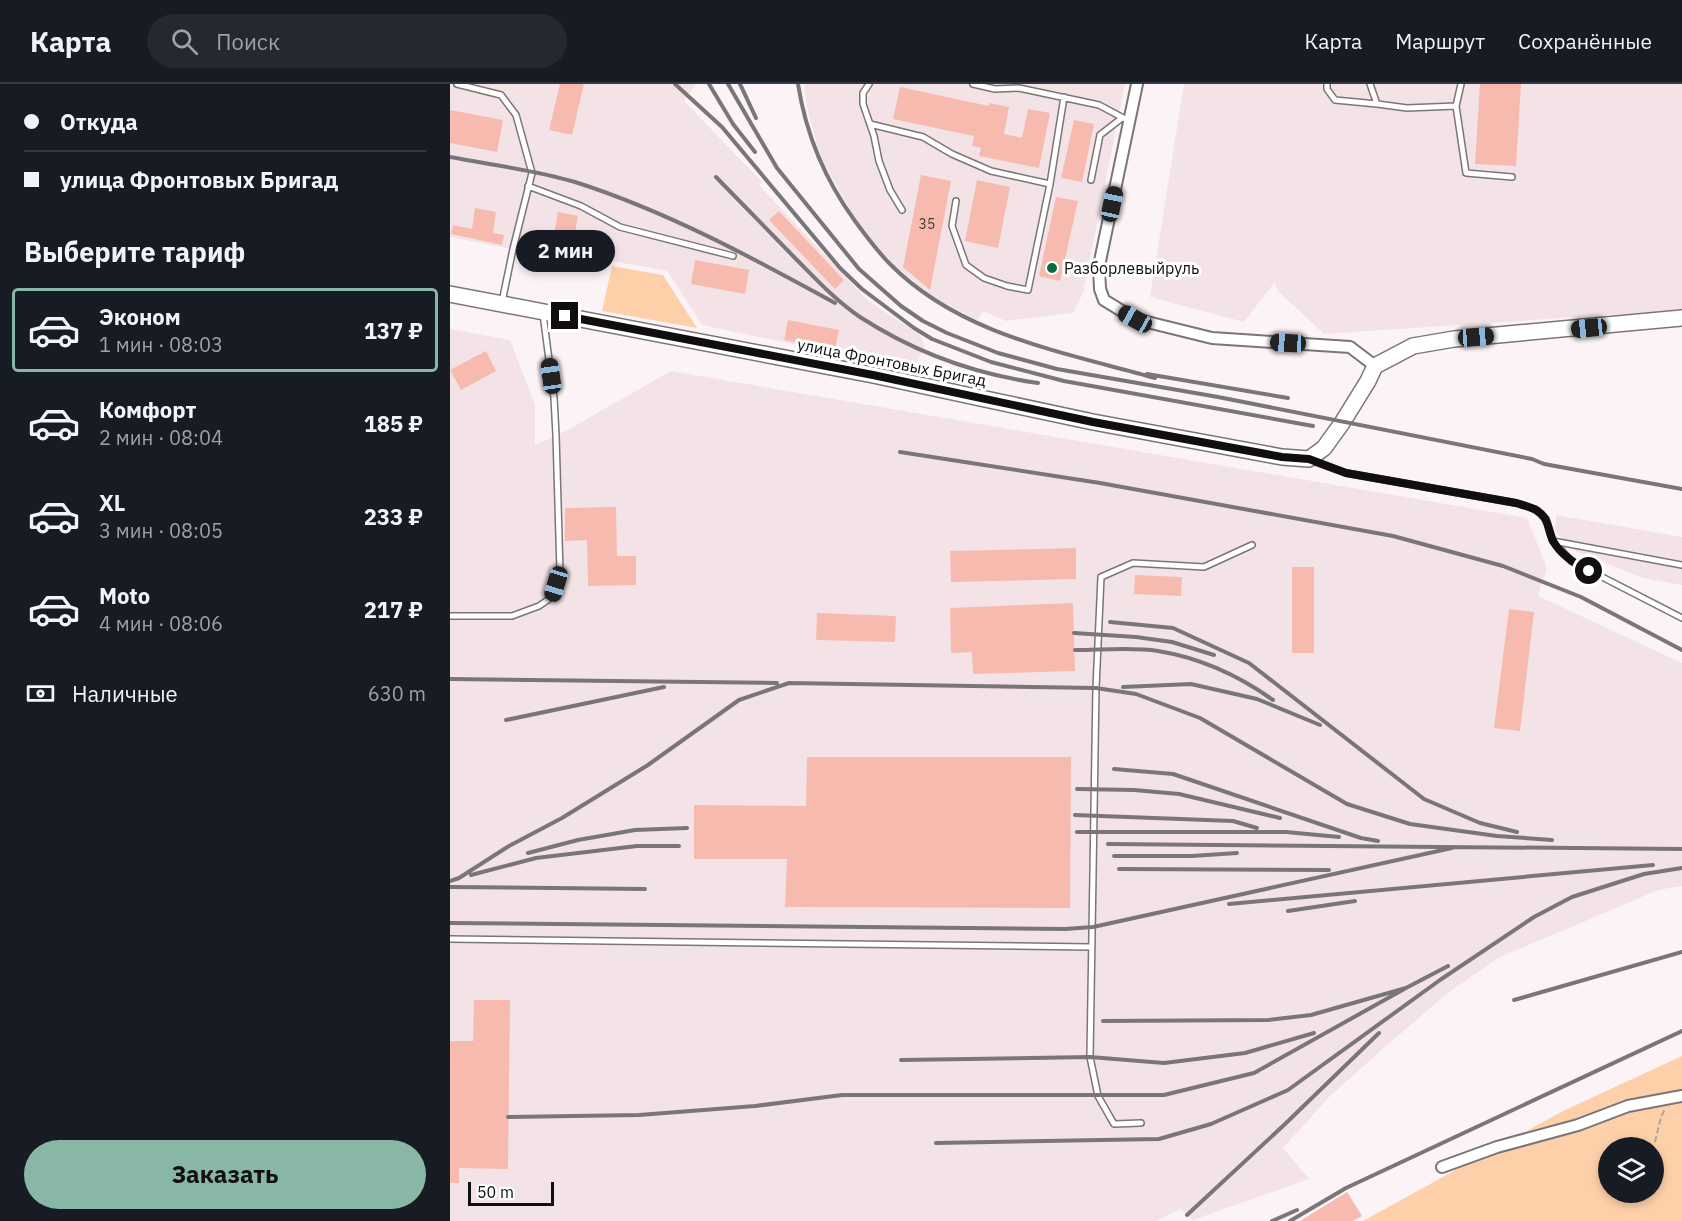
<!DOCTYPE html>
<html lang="ru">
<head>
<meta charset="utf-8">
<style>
	:root { --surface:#171b24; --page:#242831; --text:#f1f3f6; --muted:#9ea1a6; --line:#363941; --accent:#89b7a5 }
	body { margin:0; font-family:"IBM Plex Sans",sans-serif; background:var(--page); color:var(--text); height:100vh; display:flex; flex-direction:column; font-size:22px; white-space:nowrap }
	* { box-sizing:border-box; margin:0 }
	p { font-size:20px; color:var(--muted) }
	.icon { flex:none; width:33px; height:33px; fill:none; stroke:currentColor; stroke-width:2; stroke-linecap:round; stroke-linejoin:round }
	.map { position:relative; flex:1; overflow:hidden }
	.details { display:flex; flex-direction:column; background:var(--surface); width:450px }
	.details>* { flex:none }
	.top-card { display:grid; align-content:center; height:132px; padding:0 24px; background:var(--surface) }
	.controls { position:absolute; left:1148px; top:1053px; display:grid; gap:12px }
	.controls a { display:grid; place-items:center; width:66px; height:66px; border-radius:50%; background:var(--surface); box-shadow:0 3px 9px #0003; font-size:30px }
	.scale { position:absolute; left:18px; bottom:15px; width:86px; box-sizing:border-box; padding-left:6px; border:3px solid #100e0f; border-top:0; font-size:16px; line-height:21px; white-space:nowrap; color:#100e0f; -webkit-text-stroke:4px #fff; paint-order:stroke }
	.end { position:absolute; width:27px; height:27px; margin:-14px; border:8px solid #100e0f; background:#fff; box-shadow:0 0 0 3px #fff }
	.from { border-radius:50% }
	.bubble { position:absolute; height:42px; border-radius:21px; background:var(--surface); box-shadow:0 3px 9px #0003; font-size:20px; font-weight:700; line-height:42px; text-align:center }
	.car { position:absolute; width:18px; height:36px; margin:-18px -9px; border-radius:8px; box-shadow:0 0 4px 2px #0007; background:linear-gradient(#222 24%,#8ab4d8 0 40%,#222 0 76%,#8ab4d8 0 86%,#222 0) }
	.top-card b { display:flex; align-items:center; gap:21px; height:57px; font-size:22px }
	.top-card b+b { border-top:2px solid var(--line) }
	.top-card i { width:15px; height:15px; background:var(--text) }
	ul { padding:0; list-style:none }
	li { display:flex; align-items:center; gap:18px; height:84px; margin:0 12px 9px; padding:0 12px; border:3px solid transparent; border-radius:6px }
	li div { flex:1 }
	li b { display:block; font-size:22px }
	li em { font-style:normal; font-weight:700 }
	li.on { border-color:var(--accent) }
	li>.icon { width:54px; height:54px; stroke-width:1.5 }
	h2 { padding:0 24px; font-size:27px; line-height:72px }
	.pay { display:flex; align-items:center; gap:15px; height:66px; padding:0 24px; font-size:22px }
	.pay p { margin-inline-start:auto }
	.cta { display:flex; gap:12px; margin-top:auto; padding:12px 24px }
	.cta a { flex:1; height:69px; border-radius:36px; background:var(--accent); color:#111; font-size:24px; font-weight:700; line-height:69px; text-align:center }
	header { display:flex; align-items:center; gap:36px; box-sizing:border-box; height:84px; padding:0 30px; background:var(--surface); border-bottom:2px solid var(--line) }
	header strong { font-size:28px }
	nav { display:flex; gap:33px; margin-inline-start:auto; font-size:21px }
	.search { width:420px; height:54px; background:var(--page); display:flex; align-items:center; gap:15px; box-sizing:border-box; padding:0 21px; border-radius:33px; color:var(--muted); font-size:22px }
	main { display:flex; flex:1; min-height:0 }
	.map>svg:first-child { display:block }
	.built { fill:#f3e3e7 }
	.green { fill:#fdd0a9; fill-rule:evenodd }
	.building { fill:#f6bbae }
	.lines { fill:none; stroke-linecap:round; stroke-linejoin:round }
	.service-casing { stroke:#7c7577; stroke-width:8 }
	.minor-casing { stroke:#7c7577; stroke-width:14 }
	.secondary-casing { stroke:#7c7577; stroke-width:18 }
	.path { stroke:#aba5a6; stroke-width:2; stroke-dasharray:6 3; stroke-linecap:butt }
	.service { stroke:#fff; stroke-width:5 }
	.minor { stroke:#fff; stroke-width:10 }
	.secondary { stroke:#fff; stroke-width:15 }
	.rail { stroke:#7a7677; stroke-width:4 }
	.route { stroke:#100e0f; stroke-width:8 }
	.poi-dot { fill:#096d43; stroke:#fff; stroke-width:2 }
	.labels { text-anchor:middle; stroke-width:6; stroke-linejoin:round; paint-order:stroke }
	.number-label { font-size:14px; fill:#4a3937 }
	.poi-label { font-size:16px; fill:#100e0f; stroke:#fff; text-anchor:start }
	.street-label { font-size:16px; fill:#100e0f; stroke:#fff }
</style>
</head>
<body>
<header>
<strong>Карта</strong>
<div class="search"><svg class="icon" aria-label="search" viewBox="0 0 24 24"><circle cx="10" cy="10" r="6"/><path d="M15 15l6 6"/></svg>Поиск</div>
<nav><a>Карта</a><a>Маршрут</a><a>Сохранённые</a></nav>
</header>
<main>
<section class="details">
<div class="top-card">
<b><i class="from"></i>Откуда</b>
<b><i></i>улица Фронтовых Бригад</b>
</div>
<h2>Выберите тариф</h2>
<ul>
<li class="on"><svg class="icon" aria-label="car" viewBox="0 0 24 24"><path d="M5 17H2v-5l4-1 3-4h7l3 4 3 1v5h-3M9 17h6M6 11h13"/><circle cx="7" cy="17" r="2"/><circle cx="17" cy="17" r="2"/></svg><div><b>Эконом</b><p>1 мин · 08:03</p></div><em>137 ₽</em></li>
<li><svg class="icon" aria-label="car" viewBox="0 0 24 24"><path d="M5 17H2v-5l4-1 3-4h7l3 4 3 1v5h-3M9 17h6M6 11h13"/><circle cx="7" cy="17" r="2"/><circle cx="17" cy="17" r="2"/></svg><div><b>Комфорт</b><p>2 мин · 08:04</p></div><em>185 ₽</em></li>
<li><svg class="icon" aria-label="car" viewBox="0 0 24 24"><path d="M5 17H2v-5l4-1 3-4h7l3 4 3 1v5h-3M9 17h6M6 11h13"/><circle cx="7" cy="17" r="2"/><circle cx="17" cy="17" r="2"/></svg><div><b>XL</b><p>3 мин · 08:05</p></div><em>233 ₽</em></li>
<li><svg class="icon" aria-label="car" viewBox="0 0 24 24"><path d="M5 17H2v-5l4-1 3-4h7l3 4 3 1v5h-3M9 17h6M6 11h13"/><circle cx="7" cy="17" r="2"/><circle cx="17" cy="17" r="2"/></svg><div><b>Moto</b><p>4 мин · 08:06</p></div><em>217 ₽</em></li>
</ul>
<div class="pay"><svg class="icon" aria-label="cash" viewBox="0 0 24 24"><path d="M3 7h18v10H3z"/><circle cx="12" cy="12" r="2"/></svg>Наличные<p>630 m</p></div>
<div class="cta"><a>Заказать</a></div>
</section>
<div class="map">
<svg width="1232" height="1137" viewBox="0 0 1232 1137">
	<rect width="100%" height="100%" fill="#fbf3f5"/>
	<path class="built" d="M0,0h246l-12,17 78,81 -3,3 109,116 52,34 5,11 -12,23 -211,-44 -35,-54 -76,-14 -3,7 -138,-27z
		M354,0h321l-42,209 -10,20 -67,8 -23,-10 -6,9 -46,-24 -39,-33 -30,-34 -23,-38 -19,-36 -13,-47z
		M734,0h498v226l-358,24 -45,-42 -5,-9 -30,39 -94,-25z
		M0,245l60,11 25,65v40l29,-13 107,-61 856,147 20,50 -9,28 144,67v223l-24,4 -160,68 -50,35 -70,60 -50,45 -45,50 26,31 -116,41 -13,-11 -24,12h-706z
		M1106,431l126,22v48l-39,-7 -68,-27 -20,-20z"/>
	<path class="green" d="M162,182l51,9 34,53 -95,-17z
		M1232,972v165h-319l200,-110zM1158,1064h45v44h-45z"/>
	<path class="building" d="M110,0h24l-12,51 -23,-5z
		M1030,0h41l-5,82 -41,-2z
		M450,3l89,19v-3l20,4 -5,27 18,4 6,-29 22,4 -11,55 -60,-12 2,-8 -9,-2 2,-10 -81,-17z
		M0,26l53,10 -6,32 -47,-9z
		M624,36l20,4 -12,58 -21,-4z
		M471,91l30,6 -21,109 -27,-23z
		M527,96l33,7 -12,61 -33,-7z
		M606,113l22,4 -18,80 -21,-5z
		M25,124l21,4 -3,21 11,2 -2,10 -51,-11 2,-9 19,4z
		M329,127l65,69 -9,9 -66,-69z
		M108,128l20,4 -6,33 -20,-4z
		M245,176l54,10 -4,24 -54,-10z
		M338,236l51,10 -4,20 -51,-10z
		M36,267l10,20 -35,19 -11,-20z
		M166,423l1,49h19v29l-48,1 -1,-46 -22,1v-33z
		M626,464v31l-125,3 -1,-31z
		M842,483h22v86h-22z
		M685,491l47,2 -1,19 -47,-2z
		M623,519l2,68 -102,3 -1,-22 -21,1 -1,-45z
		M1059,525l25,3 -14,119 -26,-3z
		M367,529l79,3 -1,26 -79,-2z
		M357,673h264l-1,151 -285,-1 2,-48h-93v-54l112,1z
		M24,916h36l-2,169 -49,-1v15h-9v-142h23z
		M897,1108l15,24 -9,5h-53z"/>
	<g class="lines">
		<g class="service-casing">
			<path id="service" d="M7,0l44,11 15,20 16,58 -19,76 -11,53
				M419,0l-6,9v11l11,32 5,25 11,29 12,20
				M523,0l22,5 24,-1 80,17 30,16
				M877,0v5l8,11 42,4
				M920,0l7,20 30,4 49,-2
				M1011,0l-5,22 10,67 46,4
				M420,40l53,13 29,17 39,17 59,13
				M641,96l9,-45 22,-17
				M78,102l53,20 39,21 113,29
				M506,117l-4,25 14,39 18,13 23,8 21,4 22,-106 14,-87
				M860,376l36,13 170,30 19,6 11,10 7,22 18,20 111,57
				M1103,457l129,24
				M0,532h62l27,-10 13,-9 8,-25 -4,-137 -2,-37 -11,-84
				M0,855l641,8
				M691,1039l-27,1 -16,-28 -8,-39 6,-369 5,-111 32,-14 71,4 48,-22"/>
		</g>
		<g class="minor-casing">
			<path id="minor" d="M687,0l-38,182 1,23 4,11 31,19 77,19 138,9 25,19
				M992,1083l55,-20 81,-22 50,-19 54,-10"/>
		</g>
		<g class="secondary-casing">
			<path id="secondary" d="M0,210l423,81 220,47 189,35 27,2 15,-11 18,-25 26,-42 7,-15 38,-20 41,-7 228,-21"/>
		</g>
		<path class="path" d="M1205,1058l6,-25 4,-8"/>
		<use href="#service" class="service"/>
		<use href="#minor" class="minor"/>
		<use href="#secondary" class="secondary"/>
		<path class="rail" d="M225,0l47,43 118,141 22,21 52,39 18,11 59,23 73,19 249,45
			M259,0l24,40 22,28
			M278,0l49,84 82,101 42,37 22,15 24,12 51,20 59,16 161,28 314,62 12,5 138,25
			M290,0l16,34
			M348,0c8,51 27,96 57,137 11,15 22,30 35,43 70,71 173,88 265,114
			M0,73c41,8 85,13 125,25 91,29 176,75 260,121
			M266,93c26,27 53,54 80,82 19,19 40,42 64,58 54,35 114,57 178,66
			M697,290l141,24
			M450,368l200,31 293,53 110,30 78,31 101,53
			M660,538l63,6 76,35 175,136 56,24 37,9
			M624,549l62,4 36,5 42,13
			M625,566c25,0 59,-3 83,1 43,7 80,24 115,49
			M0,595l327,4
			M673,603l68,-3 66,15 63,26
			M56,636l158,-33
			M664,685l59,5 188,64 17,3
			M627,705l57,1 45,4 101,24
			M625,731l158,6 24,7
			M627,748h209l53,5
			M658,760l574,5
			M78,769l50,-13 57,-10 52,-2
			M664,772h78l45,-3
			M669,785l210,1
			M21,791l65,-17 101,-12h42
			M0,797l9,-3 50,-32 53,-28 86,-53 91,-65 50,-17 307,5 40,6 64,24 147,86 63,20 87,12 55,4
			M0,803l195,2
			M779,820l424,-39
			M838,827l67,-10
			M0,839l615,6 28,-2 359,-79
			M1064,916l168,-48
			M653,937l165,-1 43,-5 95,-27 42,-22
			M451,976l189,-3 74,6 81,-10 69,-20
			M58,1033l131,-2 116,-9 87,-11h322l90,-22 152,-85
			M486,1059l223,-4 52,-15 77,-34 152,-110 94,-63 38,-20 72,-23 38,-6
			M737,1131l97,-90 95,-92
			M822,1137l25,-11
			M840,1137l56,-33 336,-157"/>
	</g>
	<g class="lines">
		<path class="route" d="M115,232l308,59 220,47 189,35 27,2 37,14 170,30c13,4 26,6 31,20 2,5 3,12 6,18 8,14 22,23 36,30"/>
	</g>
	<circle class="poi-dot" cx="602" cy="184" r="6"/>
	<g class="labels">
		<g class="number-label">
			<text x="477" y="145">35</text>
		</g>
		<g class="poi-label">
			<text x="614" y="190">Разборлевыйруль</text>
		</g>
		<g class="street-label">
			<text transform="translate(442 278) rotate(11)" y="6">улица Фронтовых Бригад</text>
		</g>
	</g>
</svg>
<div class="controls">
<a><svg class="icon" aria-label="layers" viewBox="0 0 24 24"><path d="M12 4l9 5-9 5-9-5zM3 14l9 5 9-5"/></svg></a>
</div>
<div class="scale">50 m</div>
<i class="end from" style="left:1139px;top:487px"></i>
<i class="end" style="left:115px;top:232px"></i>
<div class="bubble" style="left:66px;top:146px;width:99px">2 мин</div>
<i class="car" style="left:662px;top:120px;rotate:12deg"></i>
<i class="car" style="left:685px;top:235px;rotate:299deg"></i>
<i class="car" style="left:1139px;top:244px;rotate:264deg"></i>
<i class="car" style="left:1026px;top:253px;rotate:86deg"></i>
<i class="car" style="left:838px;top:259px;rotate:273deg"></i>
<i class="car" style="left:101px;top:292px;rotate:352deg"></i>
<i class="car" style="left:106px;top:500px;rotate:197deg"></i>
</div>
</main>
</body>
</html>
